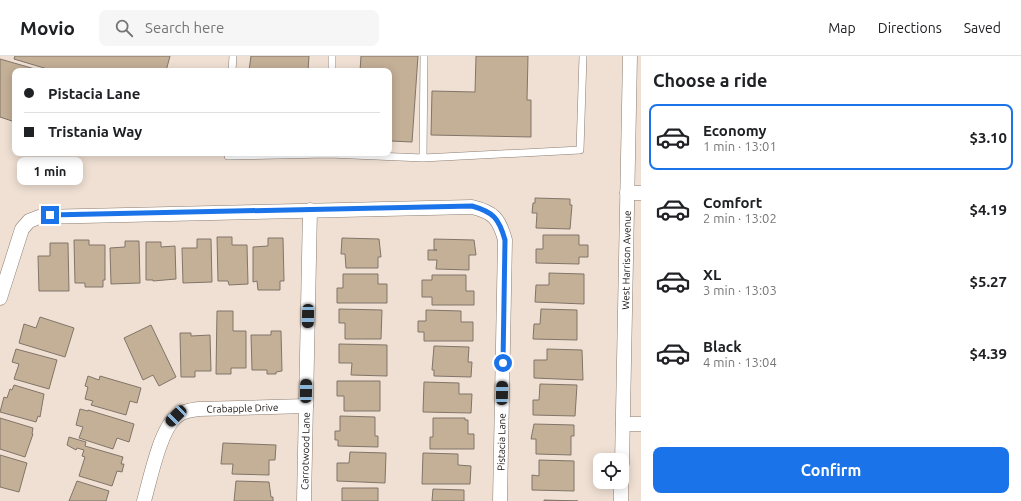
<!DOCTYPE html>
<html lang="en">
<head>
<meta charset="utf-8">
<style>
	:root { --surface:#fff; --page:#f6f6f6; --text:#202124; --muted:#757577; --line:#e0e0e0; --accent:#1a73e8 }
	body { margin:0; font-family:Ubuntu,sans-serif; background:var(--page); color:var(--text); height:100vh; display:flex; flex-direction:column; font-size:15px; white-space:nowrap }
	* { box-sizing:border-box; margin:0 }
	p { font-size:13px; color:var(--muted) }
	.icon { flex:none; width:22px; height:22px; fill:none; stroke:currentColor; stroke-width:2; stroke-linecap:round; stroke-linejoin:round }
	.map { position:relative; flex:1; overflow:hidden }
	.details { display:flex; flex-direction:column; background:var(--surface); width:380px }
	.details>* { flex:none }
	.guide { position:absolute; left:12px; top:12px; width:380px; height:88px; border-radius:8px; box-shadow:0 2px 10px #0003; display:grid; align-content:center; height:88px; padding:0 12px; background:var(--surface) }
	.controls { position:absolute; left:593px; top:397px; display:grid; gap:8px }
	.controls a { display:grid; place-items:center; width:36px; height:36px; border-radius:8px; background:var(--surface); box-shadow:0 2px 10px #0003; font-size:20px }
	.end { position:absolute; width:18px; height:18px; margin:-9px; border:5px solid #1a73e8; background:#fff; box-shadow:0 0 0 2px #fff }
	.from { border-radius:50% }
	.bubble { position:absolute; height:28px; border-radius:8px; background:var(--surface); box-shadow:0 2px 10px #0003; font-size:13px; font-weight:700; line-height:28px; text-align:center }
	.car { position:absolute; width:12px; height:24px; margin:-12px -6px; border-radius:5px; box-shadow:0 0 3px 1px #0007; background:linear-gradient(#222 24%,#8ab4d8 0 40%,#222 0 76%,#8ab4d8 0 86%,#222 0) }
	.guide b { display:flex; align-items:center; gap:14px; height:38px; font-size:15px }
	.guide b+b { border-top:1px solid var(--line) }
	.guide i { width:10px; height:10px; background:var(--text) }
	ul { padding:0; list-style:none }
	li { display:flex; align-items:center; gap:12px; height:66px; margin:0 8px 6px; padding:0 4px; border:2px solid transparent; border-radius:8px }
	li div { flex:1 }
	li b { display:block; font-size:15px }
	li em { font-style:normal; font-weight:700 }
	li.on { border-color:var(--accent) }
	li>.icon { width:36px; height:36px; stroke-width:1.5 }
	h2 { padding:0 12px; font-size:18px; line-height:48px }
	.button { display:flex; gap:8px; margin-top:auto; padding:8px 12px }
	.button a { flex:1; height:46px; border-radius:8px; background:var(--accent); color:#fff; font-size:16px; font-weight:700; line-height:46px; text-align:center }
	header { display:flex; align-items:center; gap:24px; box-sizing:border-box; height:56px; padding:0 20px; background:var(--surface); border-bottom:1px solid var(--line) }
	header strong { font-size:19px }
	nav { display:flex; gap:22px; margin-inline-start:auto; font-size:14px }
	.search { width:280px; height:36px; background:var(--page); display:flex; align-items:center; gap:10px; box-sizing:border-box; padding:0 14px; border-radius:8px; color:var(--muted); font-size:15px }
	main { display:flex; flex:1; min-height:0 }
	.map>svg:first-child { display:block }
	.building { fill:#c4af97; stroke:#807568 }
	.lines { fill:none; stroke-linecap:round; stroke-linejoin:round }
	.lane-casing { stroke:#8b7d72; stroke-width:8 }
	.street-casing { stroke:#8b7d72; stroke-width:15 }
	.lane { stroke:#fff; stroke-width:7 }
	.street { stroke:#fff; stroke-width:14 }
	.route { stroke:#1a73e8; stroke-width:5 }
	.labels { text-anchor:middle; stroke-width:4; stroke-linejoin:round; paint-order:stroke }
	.street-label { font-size:10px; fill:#191410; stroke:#fff }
</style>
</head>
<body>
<header>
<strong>Movio</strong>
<div class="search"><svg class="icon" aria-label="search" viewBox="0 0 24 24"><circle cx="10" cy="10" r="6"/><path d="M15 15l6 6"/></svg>Search here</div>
<nav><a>Map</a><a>Directions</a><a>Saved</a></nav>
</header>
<main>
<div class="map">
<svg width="641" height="445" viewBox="0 0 641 445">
	<rect width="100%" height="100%" fill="#f0e0d4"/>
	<path class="building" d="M15,0h155l-4,15h-112l-40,-12z
		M251,0h58l-1,15h-59z
		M361,0h57l-6,86 -21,-1 -2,4v-74h-29z
		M476,0h52l-1,44h4v37l-100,-2 1,-44 43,1z
		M0,3l42,12h-27v51l-15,-5z
		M535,142l35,1v6h2l-2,24 -34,-1 1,-15h-5l1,-10h2z
		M543,179h36v10h9v12h-9v7l-43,-1v-14h7z
		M217,181h15v8h15l1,39 -19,1 -1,-4h-10z
		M268,182h15l1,43h-4v9h-22l-1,-9 -4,1v-35l15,-1z
		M342,182l37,1 2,18h-3v11h-32l-1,-14h-4z
		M197,183h14l1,43 -29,1 -1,-35h15z
		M434,183l40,1 2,15h-7v15l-33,-1 1,-9h-9v-10h9h-3z
		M74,184h15v5h16v35h-2v7h-18v-4h-10z
		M125,185h14l1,42 -29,1 -1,-36 15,-1z
		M146,186h15v5l14,-1 1,33 -23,2v-1h-7z
		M50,187h18l1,48h-30l-1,-35h12z
		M549,217l35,1v30l-49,-2 1,-17h13z
		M343,218h35v10h9v19h-50v-15h6z
		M432,219h34v16h8v14h-42v-8h-10v-17h10z
		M339,253l43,1 -1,29h-36v-16h-6z
		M541,253l36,1v30l-44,-1 1,-15h6z
		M426,254l35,1v11h12v19h-49v-9h-6v-11h8z
		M217,255h16v20h13v37h-15v6h-15z
		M40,261l34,11 -9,29 -46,-14 5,-19 12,4z
		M151,269l25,52 -17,9 -6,-11 -10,5 -19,-42z
		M271,275h10l1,40 -6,1v2h-9v-4h-15l-1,-35h20z
		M180,277h11v3l19,-1 1,36h-16v6h-14z
		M339,288l48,1v31l-36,-1 1,-12h-13z
		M434,290l35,1 -1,15h4l-1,15 -37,-1v-6h-2z
		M16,293l41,11 -8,29 -35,-10 5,-15 -7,-2z
		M547,293l35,1 1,30 -49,-2v-18h13z
		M88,320l11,4 1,-4 41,12 -4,15 -7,-2 -4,14 -35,-10 2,-4 -8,-2 3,-12 -3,-1z
		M337,325h43v30h-36v-15h-7z
		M424,326l35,1v11h13l-1,19 -48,-1z
		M540,328l37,1 -2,31 -42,-1v-15h6z
		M14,329l30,9 -4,23 -2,-1 -2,6 -36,-10 4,-15 3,1 3,-9 2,1z
		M80,353l8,2v-1l46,14 -5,18 -12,-4 -4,11 -34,-11 4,-11 -7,-2z
		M340,360l35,1v19h3v11l-40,-1v-6h-3v-9h5z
		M0,362l33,10 -1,6h1l-8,23 -25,-8z
		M433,362h32v2h3v14h6v15h-44v-12h3z
		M534,368l40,1v11h-3v19l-35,-1v-15h-5z
		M69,381l17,5 -1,4 38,11 -2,7h3l-2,8 -5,-1 -5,15 -33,-10 6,-19 -3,-1 2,-6 -7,-2 -1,2 -9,-5z
		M223,387l53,2 -1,15h-6v15l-37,-1 1,-10h-12z
		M350,396l36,1 -1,30 -48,-2v-18h12z
		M423,397l35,1v11l13,1 -1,18h-48z
		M0,399l27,8 -8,29 -19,-5z
		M539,404l35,1v30l-42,-1v-15l7,1z
		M77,425l32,10 -3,10h-37z
		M236,425l33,1 2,15h2v4h-39z
		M342,432h36v13h-36z
		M433,433l31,1v11h-32z
		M544,444l34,1h-34z"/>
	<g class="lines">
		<g class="lane-casing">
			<path id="lane" d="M232,15l1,-15
				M332,15v-15
				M228,97v3l101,-2 94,4 157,-8 3,-94
				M423,102l1,-102"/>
		</g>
		<g class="street-casing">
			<g id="street">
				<path d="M627,137h14"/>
				<path d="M0,242l22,-69 7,-8 10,-4 433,-10c21,5 27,11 33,33l-5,261"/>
				<path d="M623,368h18"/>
				<path id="s1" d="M622,408l8,-408"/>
				<path id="s2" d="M144,445c6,-21 16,-71 32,-84 7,-6 15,-7 23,-8l107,-3"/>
				<path id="s3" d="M304,445l6,-291"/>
				<path d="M621,445v-19"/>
			</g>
		</g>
		<use href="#lane" class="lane"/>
		<use href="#street" class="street"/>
	</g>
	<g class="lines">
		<path class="route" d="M50,159l422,-9c21,6 27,12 33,34l-2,123"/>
	</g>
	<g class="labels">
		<g class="street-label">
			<text dy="4" stroke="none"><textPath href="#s1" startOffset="204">West Harrison Avenue</textPath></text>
			<text dy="4" stroke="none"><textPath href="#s2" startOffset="159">Crabapple Drive</textPath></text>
			<text transform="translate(501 386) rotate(-89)" y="4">Pistacia Lane</text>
			<text dy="4" stroke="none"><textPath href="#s3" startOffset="50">Carrotwood Lane</textPath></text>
		</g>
	</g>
</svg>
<div class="controls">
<a><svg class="icon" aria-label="locate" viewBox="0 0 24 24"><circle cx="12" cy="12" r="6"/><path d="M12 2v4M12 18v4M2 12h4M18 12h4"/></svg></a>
</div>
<i class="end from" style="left:503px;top:307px"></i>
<i class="end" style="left:50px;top:159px"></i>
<div class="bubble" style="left:17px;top:101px;width:66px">1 min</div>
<i class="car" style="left:308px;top:260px;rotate:181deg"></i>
<i class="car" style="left:306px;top:335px;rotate:1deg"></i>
<i class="car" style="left:502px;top:337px;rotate:1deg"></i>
<i class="car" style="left:176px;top:360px;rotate:225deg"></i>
<div class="guide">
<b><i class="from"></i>Pistacia Lane</b>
<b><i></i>Tristania Way</b>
</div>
</div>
<section class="details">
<h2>Choose a ride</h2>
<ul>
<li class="on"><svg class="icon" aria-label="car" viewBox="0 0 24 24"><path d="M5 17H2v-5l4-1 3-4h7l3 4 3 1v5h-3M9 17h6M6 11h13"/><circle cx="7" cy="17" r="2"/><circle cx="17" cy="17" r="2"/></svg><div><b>Economy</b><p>1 min · 13:01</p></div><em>$3.10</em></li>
<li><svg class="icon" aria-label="car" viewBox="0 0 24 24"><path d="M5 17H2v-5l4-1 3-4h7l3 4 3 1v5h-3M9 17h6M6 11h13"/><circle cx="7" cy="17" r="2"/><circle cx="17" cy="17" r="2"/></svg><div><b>Comfort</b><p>2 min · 13:02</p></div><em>$4.19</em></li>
<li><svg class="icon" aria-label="car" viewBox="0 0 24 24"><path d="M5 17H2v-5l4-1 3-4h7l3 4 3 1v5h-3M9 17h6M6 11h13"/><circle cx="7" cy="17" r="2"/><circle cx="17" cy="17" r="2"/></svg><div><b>XL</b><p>3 min · 13:03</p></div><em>$5.27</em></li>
<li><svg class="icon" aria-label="car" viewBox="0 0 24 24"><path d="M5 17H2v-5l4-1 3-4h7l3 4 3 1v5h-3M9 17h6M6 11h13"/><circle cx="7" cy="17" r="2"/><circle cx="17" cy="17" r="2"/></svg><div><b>Black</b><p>4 min · 13:04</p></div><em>$4.39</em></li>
</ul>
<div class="button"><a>Confirm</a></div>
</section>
</main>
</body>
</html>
